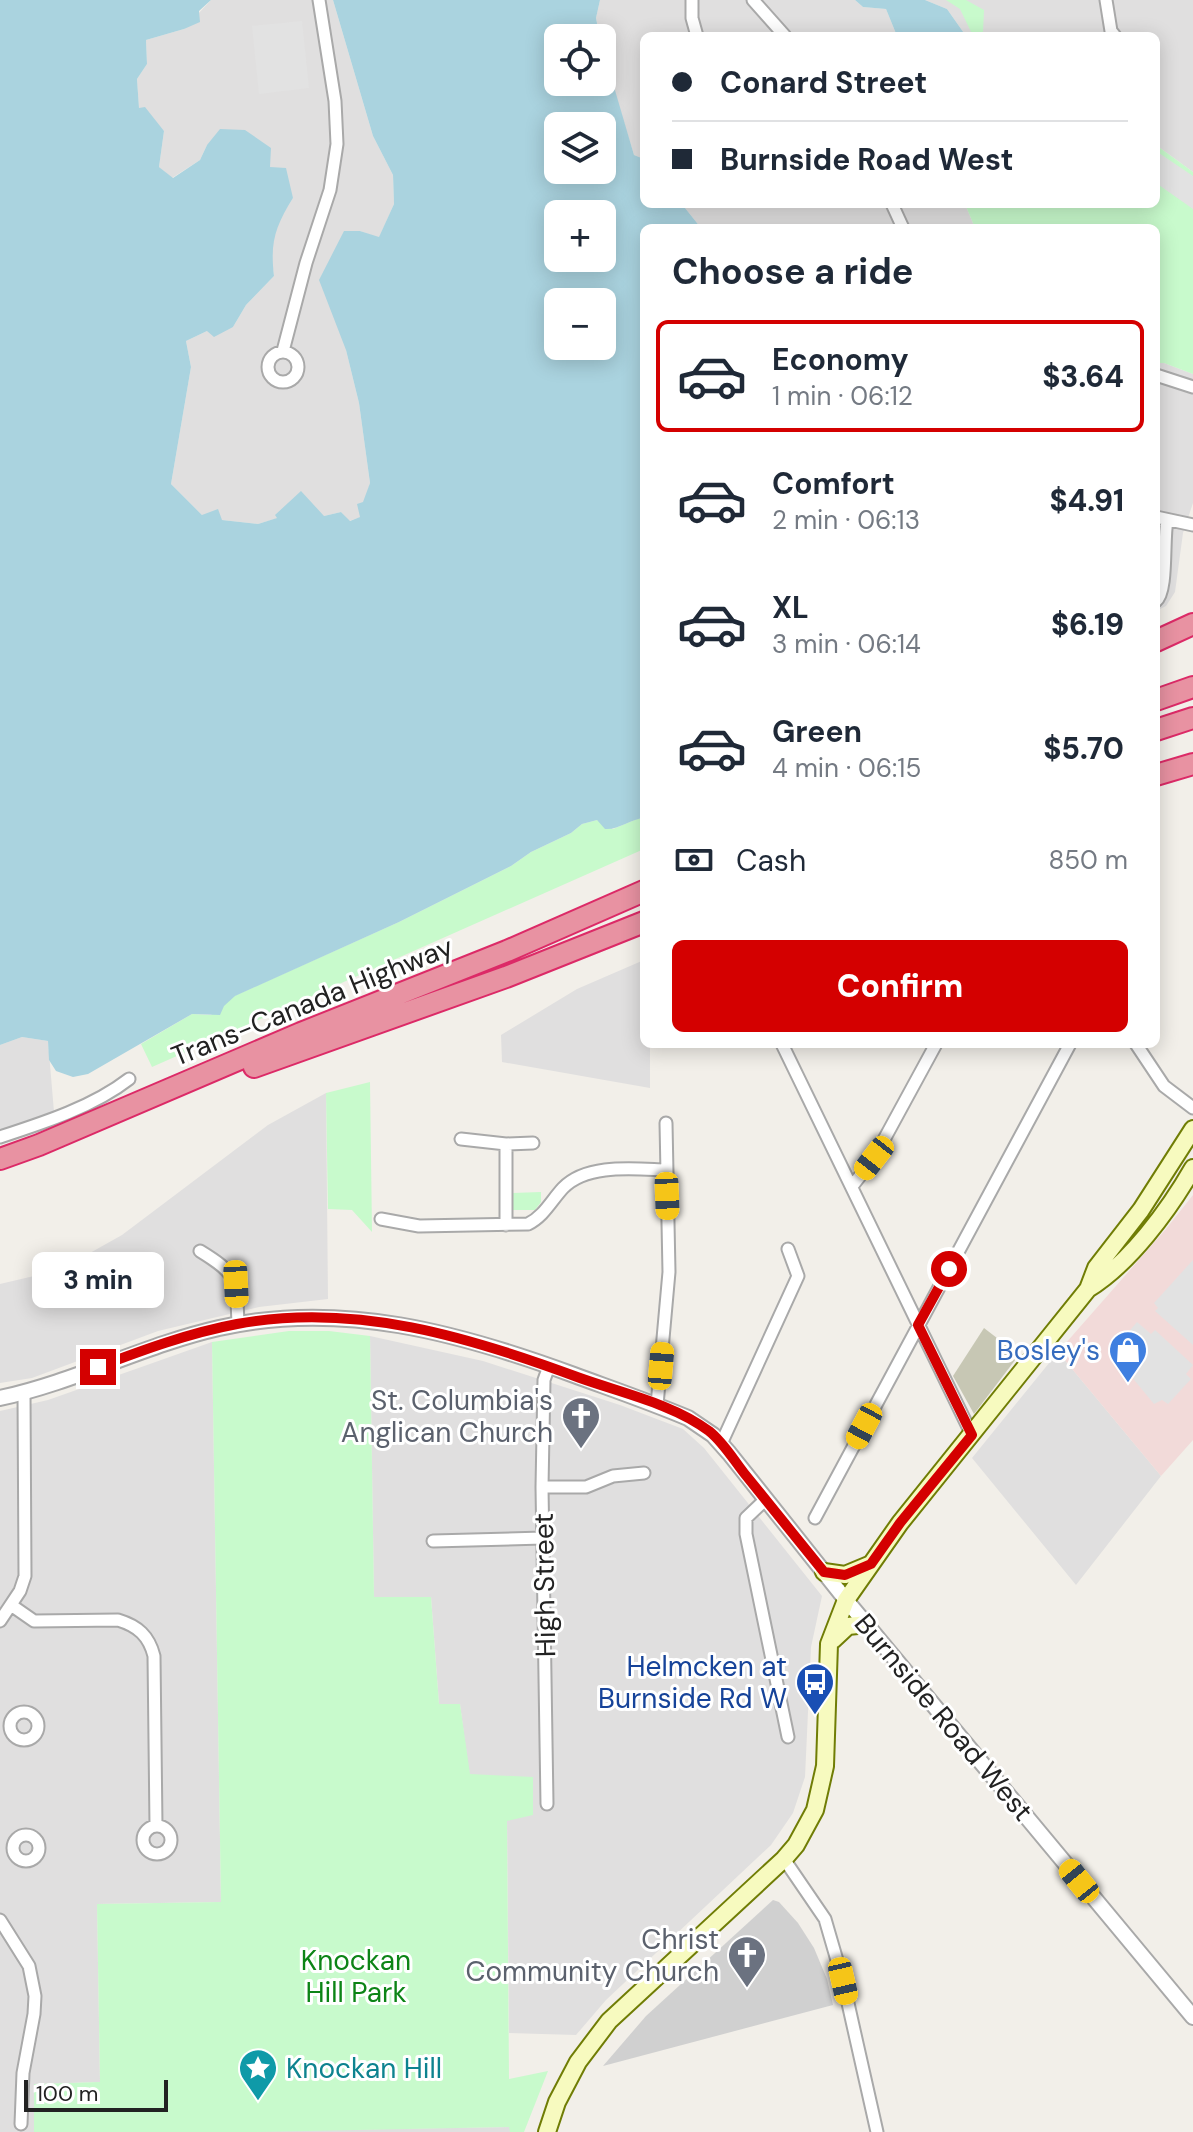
<!DOCTYPE html>
<html lang="en">
<head>
<meta charset="utf-8">
<style>
	:root { --surface:#fff; --page:#f2f2f3; --text:#1f2937; --muted:#747a83; --line:#e0e1e3; --accent:#d40000 }
	body { margin:0; font-family:"DM Sans",sans-serif; background:var(--page); color:var(--text); height:100vh; display:flex; flex-direction:column; font-size:30px; white-space:nowrap }
	* { box-sizing:border-box; margin:0 }
	p { font-size:26px; color:var(--muted) }
	.icon { flex:none; width:44px; height:44px; fill:none; stroke:currentColor; stroke-width:2; stroke-linecap:round; stroke-linejoin:round }
	.map { position:relative; flex:1; overflow:hidden }
	.panel { position:absolute; left:640px; top:224px; width:520px; height:824px; display:flex; flex-direction:column; background:var(--surface); border-radius:12px; box-shadow:0 4px 20px #0003 }
	.panel>* { flex:none }
	.hud { position:absolute; left:640px; top:32px; width:520px; height:176px; border-radius:12px; box-shadow:0 4px 20px #0003; display:grid; align-content:center; height:176px; padding:0 32px; background:var(--surface) }
	.tools { position:absolute; left:544px; top:24px; display:grid; gap:16px }
	.tools a { display:grid; place-items:center; width:72px; height:72px; border-radius:12px; background:var(--surface); box-shadow:0 4px 20px #0003; font-size:40px }
	.scale { position:absolute; left:24px; bottom:20px; width:144px; box-sizing:border-box; padding-left:8px; border:4px solid #222; border-top:0; font-size:22px; line-height:28px; white-space:nowrap; color:#222; -webkit-text-stroke:6px #fff; paint-order:stroke }
	.end { position:absolute; width:36px; height:36px; margin:-18px; border:10px solid #d40000; background:#fff; box-shadow:0 0 0 4px #fff }
	.from { border-radius:50% }
	.bubble { position:absolute; height:56px; border-radius:12px; background:var(--surface); box-shadow:0 4px 20px #0003; font-size:26px; font-weight:800; line-height:56px; text-align:center }
	.car { position:absolute; width:24px; height:48px; margin:-24px -12px; border-radius:10px; box-shadow:0 0 6px 2px #0007; background:linear-gradient(#f5c518 24%,#345 0 40%,#f5c518 0 76%,#345 0 86%,#f5c518 0) }
	.hud b { display:flex; align-items:center; gap:28px; height:76px; font-size:30px }
	.hud b+b { border-top:2px solid var(--line) }
	.hud i { width:20px; height:20px; background:var(--text) }
	ul { padding:0; list-style:none }
	li { display:flex; align-items:center; gap:24px; height:112px; margin:0 16px 12px; padding:0 16px; border:4px solid transparent; border-radius:12px }
	li div { flex:1 }
	li b { display:block; font-size:30px }
	li em { font-style:normal; font-weight:800 }
	li.current { border-color:var(--accent) }
	li>.icon { width:72px; height:72px; stroke-width:1.5 }
	h2 { padding:0 32px; font-size:36px; line-height:96px }
	.pay { display:flex; align-items:center; gap:20px; height:88px; padding:0 32px; font-size:30px }
	.pay p { margin-inline-start:auto }
	.action { display:flex; gap:16px; margin-top:auto; padding:16px 32px }
	.action a { flex:1; height:92px; border-radius:12px; background:var(--accent); color:#fff; font-size:32px; font-weight:800; line-height:92px; text-align:center }
	.map>svg:first-child { display:block }
	.residential { fill:#e0dfdf }
	.commercial { fill:#f2dad9 }
	.religious { fill:#d0d0d0 }
	.construction { fill:#c7c7b4 }
	.park { fill:#c8facc }
	.parking { fill:#e2e2e2 }
	.water { fill:#aad3df; fill-rule:evenodd }
	.lines { fill:none; stroke-linecap:round; stroke-linejoin:round }
	.minor-casing { stroke:#a9a9a9; stroke-width:15 }
	.tertiary-casing { stroke:#a9a9a9; stroke-width:18 }
	.secondary-casing { stroke:#707d05; stroke-width:20 }
	.motorway-casing { stroke:#dc2a67; stroke-width:24 }
	.minor { stroke:#fff; stroke-width:11 }
	.tertiary { stroke:#fff; stroke-width:14 }
	.secondary { stroke:#f7fabf; stroke-width:16 }
	.motorway { stroke:#e892a2; stroke-width:20 }
	.route { stroke:#d40000; stroke-width:10 }
	.labels { text-anchor:middle; stroke-width:6; stroke-linejoin:round; paint-order:stroke }
	.street-label { font-size:28px; fill:#222; stroke:#fff }
	.shop-label { font-size:28px; fill:#366cbe; stroke:#fff; text-anchor:end }
	.worship-label { font-size:28px; fill:#5b616d; stroke:#fff; text-anchor:end }
	.transit-label { font-size:28px; fill:#164399; stroke:#fff; text-anchor:end }
	.park-label { font-size:28px; fill:#0c8416; stroke:#fff }
	.culture-label { font-size:28px; fill:#0d838f; stroke:#fff; text-anchor:start }
</style>
</head>
<body>
<div class="map">
<svg width="1193" height="2132" viewBox="0 0 1193 2132">
	<rect width="100%" height="100%" fill="#f2efe9"/>
	<path class="residential" d="M211,0h122l40,136 20,39 1,29 -15,34 -19,-7 -14,119 13,53 11,80 -9,34 -12,4 -8,-9 -17,4 -46,2 -20,6 -36,-4 -20,-5 -31,-31 20,-117 -5,-26 21,-10 26,-4 13,-22 28,-29 -3,-22 5,-29 17,-27 -23,-31 -63,-22 -7,15 -28,18 -13,-11 5,-36 -25,-22 -2,-30 10,-15 -1,-24 38,-11z
		M600,0h255l8,7 23,2 11,27h-253v123l-10,-4 -29,-94 -9,-43z
		M925,0h268v172l-37,-27v-109h-190l-19,-27z
		M676,204h289l10,24h-274l-16,-20 -9,-1z
		M1156,363h8l29,11v129l-10,30 -8,59 -9,14 -10,5z
		M644,960v84h6v44l-148,-26 -1,-27 76,-46z
		M22,1037l26,4 6,71 -54,20v-87z
		M326,1093l2,206 -69,8 -101,24 -126,47 -32,5v-99l34,-8 47,-18 41,-23 146,-110z
		M370,1336l113,25 137,44 63,24 21,19 118,148 -11,51 -6,130 -12,36 -22,32 -165,155 -30,35 -67,-2 -2,-213 -38,-46 -9,-70h-21l-8,-107h-57z
		M212,1342l9,560 -124,2 3,178 -65,2 -1,48h-34v-721l48,-11z
		M1058,1352l103,124 -85,109 -104,-127z
		M510,2127v5h-254l5,-1z"/>
	<path class="commercial" d="M1193,1195v245l-32,36 -103,-124 108,-123z"/>
	<path class="religious" d="M773,1900l6,2 19,21 16,25 13,31 6,26 -230,61 43,-50z"/>
	<path class="construction" d="M984,1328l35,27 -45,59 -21,-38z"/>
	<path class="park" d="M946,0h20l18,10 -1,22 31,1 3,3h-44l-13,-27z
		M1156,145l37,27v202l-29,-11h-8v-135h-181l-10,-24h191z
		M644,818v31l-492,218 -11,-23 51,-30 19,1 23,-19 165,-74 112,-56 20,-14 40,-19 11,-9 15,-4 16,9 24,-10z
		M370,1082l2,150 -20,-22 -24,-1 -2,-116z
		M541,1192v10l-6,8h-23v-17z
		M289,1331h40l41,5 4,261h57l8,107h21l10,70 63,3v38l-26,6 2,258 39,-8 -24,61h-14l-1,-5 -253,5h-222v-48l66,-2 -3,-178 124,-2 -9,-560z"/>
	<path class="parking" d="M302,21l7,67 -50,6 -7,-68z
		M1156,151l37,25v33l-37,-26z
		M1193,1260v85l-38,-34 3,-3 -4,-5z
		M1137,1322l14,12 4,-4 38,35 -7,9 5,5 -23,25 -6,-4 -8,4 -38,-46 6,-5 -6,-6z"/>
	<path class="water" d="M0,0h211l-12,11 1,11 -16,7 -38,11 1,24 -10,15 2,29 6,-1 19,24 -5,36 14,11 27,-18 7,-15 13,-16 25,1 26,18 -1,19 16,1 7,30c-18,29 -23,44 -19,78l-28,29 -13,22 -19,10 -7,-6 -21,10 5,26 -20,117 31,31 16,-6 4,11 36,4 19,-6 -2,-3 26,-24 23,25 17,-4 9,9 10,-4 -3,-13 6,-2 7,-19 -11,-80 -13,-53 -27,-70 25,-49h16l19,6 15,-33 -1,-29 -20,-39 -40,-136h267l-4,18 4,20h-42v44h44v-36l32,109 10,4v45h32v3l9,1 16,20h-57v590c-14,1 -25,12 -39,11l-8,-9 -15,4 -11,9 -40,19 -20,14 -112,56 -164,74 -11,10 -4,9 -28,-1 -104,60 -15,3 -17,-6 -7,-11 -1,-19 -26,-4 -22,8zM558,126h44v44h-44zM558,214h44v44h-44zM558,302h44v44h-44z
		M855,0h70l22,9 19,27h-69l-11,-27 -23,-2z"/>
	<g class="lines">
		<g class="minor-casing">
			<path id="minor" d="M692,0v18l5,18
				M753,0l32,36
				M1106,0l5,31 4,5
				M892,204l11,24
				M283,351l23,-88 24,-73 7,-46 -2,-43 -16,-101
				M268 367a15 15 0 1 1 30 0a15 15 0 1 1-30 0Z
				M1156,375l37,12
				M1156,517l37,8
				M1156,601c12,-10 7,-60 11,-81
				M782,1044l190,391
				M1136,1044l28,42 29,22
				M0,1137c43,-14 93,-30 129,-58
				M461,1139l45,5 27,-1
				M853,1185l21,-27 62,-114
				M381,1219l38,7 109,-2c16,-8 23,-23 35,-36 24,-25 72,-19 103,-18
				M506,1225v-81
				M200,1251c39,24 36,28 38,73
				M657,1405l12,-133 -3,-149
				M721,1444l77,-168 -10,-27
				M542,1487h44l27,-11 31,-3
				M766,1499l-20,19v16l42,203
				M815,1518l255,-474
				M433,1541l110,-3
				M11,1605l23,16 84,-1c20,6 31,16 36,36l2,170
				M0,1621l20,-30 5,-15 -1,-183
				M10 1726a14 14 0 1 1 28 0a14 14 0 1 1-28 0Z
				M547,1804l-5,-317 2,-107 5,-14
				M143 1840a14 14 0 1 1 28 0a14 14 0 1 1-28 0Z
				M13 1848a13 13 0 1 1 26 0a13 13 0 1 1-26 0Z
				M784,1859l41,60 18,62 34,151
				M0,1920l29,46 6,30 -1,18 -11,59 -2,51"/>
		</g>
		<g class="tertiary-casing">
			<path id="tertiary" d="M0,1398c75,-16 144,-53 219,-70 122,-28 241,5 355,47 38,14 76,27 114,43l25,17 16,18 117,147 347,417"/>
		</g>
		<g class="secondary-casing">
			<path id="secondary" d="M1088,1289c41,-25 81,-79 105,-121
				M824,1572l21,3 24,-10
				M833,1640l15,-14 19,-2
				M547,2132l10,-30 21,-40 31,-41 175,-162 12,-14 19,-35 10,-44 4,-122 17,-44 54,-77 188,-234 8,-21 45,-58 52,-81"/>
		</g>
		<g class="motorway-casing">
			<path id="motorway" d="M1156,641l37,-17
				M1156,700l37,-13
				M1156,730l37,-12
				M1156,775l37,-11
				M254,1067l252,-90 138,-55
				M0,1159l39,-14 262,-112 206,-82 137,-60"/>
		</g>
		<use href="#minor" class="minor"/>
		<use href="#tertiary" class="tertiary"/>
		<use href="#secondary" class="secondary"/>
		<use href="#motorway" class="motorway"/>
	</g>
	<g class="lines">
		<path class="route" d="M98,1367c45,-17 91,-34 139,-43 118,-22 233,13 343,54 42,15 93,26 129,53 14,11 24,28 35,42 27,33 53,66 80,99l21,3 26,-11 29,-41 72,-88 -54,-110 31,-56"/>
	</g>
	<defs>
		<g id="shop-pin" transform="scale(2)"><path d="M0 17L-7.5 6A9.5 9.5 0 1 1 7.5 6Z" fill="#3f7fe0" stroke="#fff"/><path d="M-5-2.5h2.3a2.7 3.5 0 0 1 5.4 0H5L5.5 6h-11ZM-1.5-2.5h3a1.5 2.3 0 0 0-3 0Z" fill="#fff"/></g>
		<g id="church-pin" transform="scale(2)"><path d="M0 17L-7.5 6A9.5 9.5 0 1 1 7.5 6Z" fill="#6b7280" stroke="#fff"/><path d="M-1.2-6h2.4v3.5h3.3v2.4h-3.3V6h-2.4V-.1h-3.3v-2.4h3.3Z" fill="#fff"/></g>
		<g id="bus-pin" transform="scale(2)"><path d="M0 17L-7.5 6A9.5 9.5 0 1 1 7.5 6Z" fill="#1a4fb4" stroke="#fff"/><path d="M-5-6H5V4H4V6H2V4H-2V6H-4V4H-5ZM-3.5-4V0h7V-4ZM-3.5 1.2v1.5H-2V1.2ZM2 1.2v1.5H3.5V1.2Z" fill="#fff"/></g>
		<g id="sight-pin" transform="scale(2)"><path d="M0 17L-7.5 6A9.5 9.5 0 1 1 7.5 6Z" fill="#0f9aa8" stroke="#fff"/><path d="M0-6L1.8-2.2L6-1.7L2.9 1.2L3.7 5.4L0 3.3L-3.7 5.4L-2.9 1.2L-6-1.7L-1.8-2.2Z" fill="#fff"/></g>
	</defs>
	<g fill-rule="evenodd">
		<use href="#shop-pin" x="1128" y="1350"/>
		<use href="#church-pin" x="581" y="1416"/>
		<use href="#bus-pin" x="815" y="1682"/>
		<use href="#church-pin" x="747" y="1955"/>
		<use href="#sight-pin" x="258" y="2068"/>
	</g>
	<g class="labels">
		<g class="street-label">
			<text transform="translate(312 1001) rotate(-22)" y="10">Trans-Canada Highway</text>
			<text transform="translate(544 1585) rotate(-91)" y="10">High Street</text>
			<text transform="translate(944 1717) rotate(50)" y="10">Burnside Road West</text>
		</g>
		<g class="shop-label">
			<text x="1100" y="1360">Bosley's</text>
		</g>
		<g class="worship-label">
			<text x="553" y="1410">St. Columbia's<tspan x="553" dy="32">Anglican Church</tspan></text>
			<text x="719" y="1949">Christ<tspan x="719" dy="32">Community Church</tspan></text>
		</g>
		<g class="transit-label">
			<text x="787" y="1676">Helmcken at<tspan x="787" dy="32">Burnside Rd W</tspan></text>
		</g>
		<g class="park-label">
			<text x="356" y="1970">Knockan<tspan x="356" dy="32">Hill Park</tspan></text>
		</g>
		<g class="culture-label">
			<text x="286" y="2078">Knockan Hill</text>
		</g>
	</g>
</svg>
<div class="tools">
<a><svg class="icon" aria-label="locate" viewBox="0 0 24 24"><circle cx="12" cy="12" r="6"/><path d="M12 2v4M12 18v4M2 12h4M18 12h4"/></svg></a>
<a><svg class="icon" aria-label="layers" viewBox="0 0 24 24"><path d="M12 4l9 5-9 5-9-5zM3 14l9 5 9-5"/></svg></a>
<a>+</a>
<a>−</a>
</div>
<div class="scale">100 m</div>
<i class="end from" style="left:949px;top:1269px"></i>
<i class="end" style="left:98px;top:1367px"></i>
<div class="bubble" style="left:32px;top:1252px;width:132px">3 min</div>
<i class="car" style="left:874px;top:1158px;rotate:218deg"></i>
<i class="car" style="left:667px;top:1196px;rotate:178deg"></i>
<i class="car" style="left:236px;top:1284px;rotate:177deg"></i>
<i class="car" style="left:661px;top:1366px;rotate:5deg"></i>
<i class="car" style="left:864px;top:1426px;rotate:208deg"></i>
<i class="car" style="left:1079px;top:1881px;rotate:321deg"></i>
<i class="car" style="left:843px;top:1981px;rotate:167deg"></i>
<div class="hud">
<b><i class="from"></i>Conard Street</b>
<b><i></i>Burnside Road West</b>
</div>
<section class="panel">
<h2>Choose a ride</h2>
<ul>
<li class="current"><svg class="icon" aria-label="car" viewBox="0 0 24 24"><path d="M5 17H2v-5l4-1 3-4h7l3 4 3 1v5h-3M9 17h6M6 11h13"/><circle cx="7" cy="17" r="2"/><circle cx="17" cy="17" r="2"/></svg><div><b>Economy</b><p>1 min · 06:12</p></div><em>$3.64</em></li>
<li><svg class="icon" aria-label="car" viewBox="0 0 24 24"><path d="M5 17H2v-5l4-1 3-4h7l3 4 3 1v5h-3M9 17h6M6 11h13"/><circle cx="7" cy="17" r="2"/><circle cx="17" cy="17" r="2"/></svg><div><b>Comfort</b><p>2 min · 06:13</p></div><em>$4.91</em></li>
<li><svg class="icon" aria-label="car" viewBox="0 0 24 24"><path d="M5 17H2v-5l4-1 3-4h7l3 4 3 1v5h-3M9 17h6M6 11h13"/><circle cx="7" cy="17" r="2"/><circle cx="17" cy="17" r="2"/></svg><div><b>XL</b><p>3 min · 06:14</p></div><em>$6.19</em></li>
<li><svg class="icon" aria-label="car" viewBox="0 0 24 24"><path d="M5 17H2v-5l4-1 3-4h7l3 4 3 1v5h-3M9 17h6M6 11h13"/><circle cx="7" cy="17" r="2"/><circle cx="17" cy="17" r="2"/></svg><div><b>Green</b><p>4 min · 06:15</p></div><em>$5.70</em></li>
</ul>
<div class="pay"><svg class="icon" aria-label="cash" viewBox="0 0 24 24"><path d="M3 7h18v10H3z"/><circle cx="12" cy="12" r="2"/></svg>Cash<p>850 m</p></div>
<div class="action"><a>Confirm</a></div>
</section>
</div>
</body>
</html>
